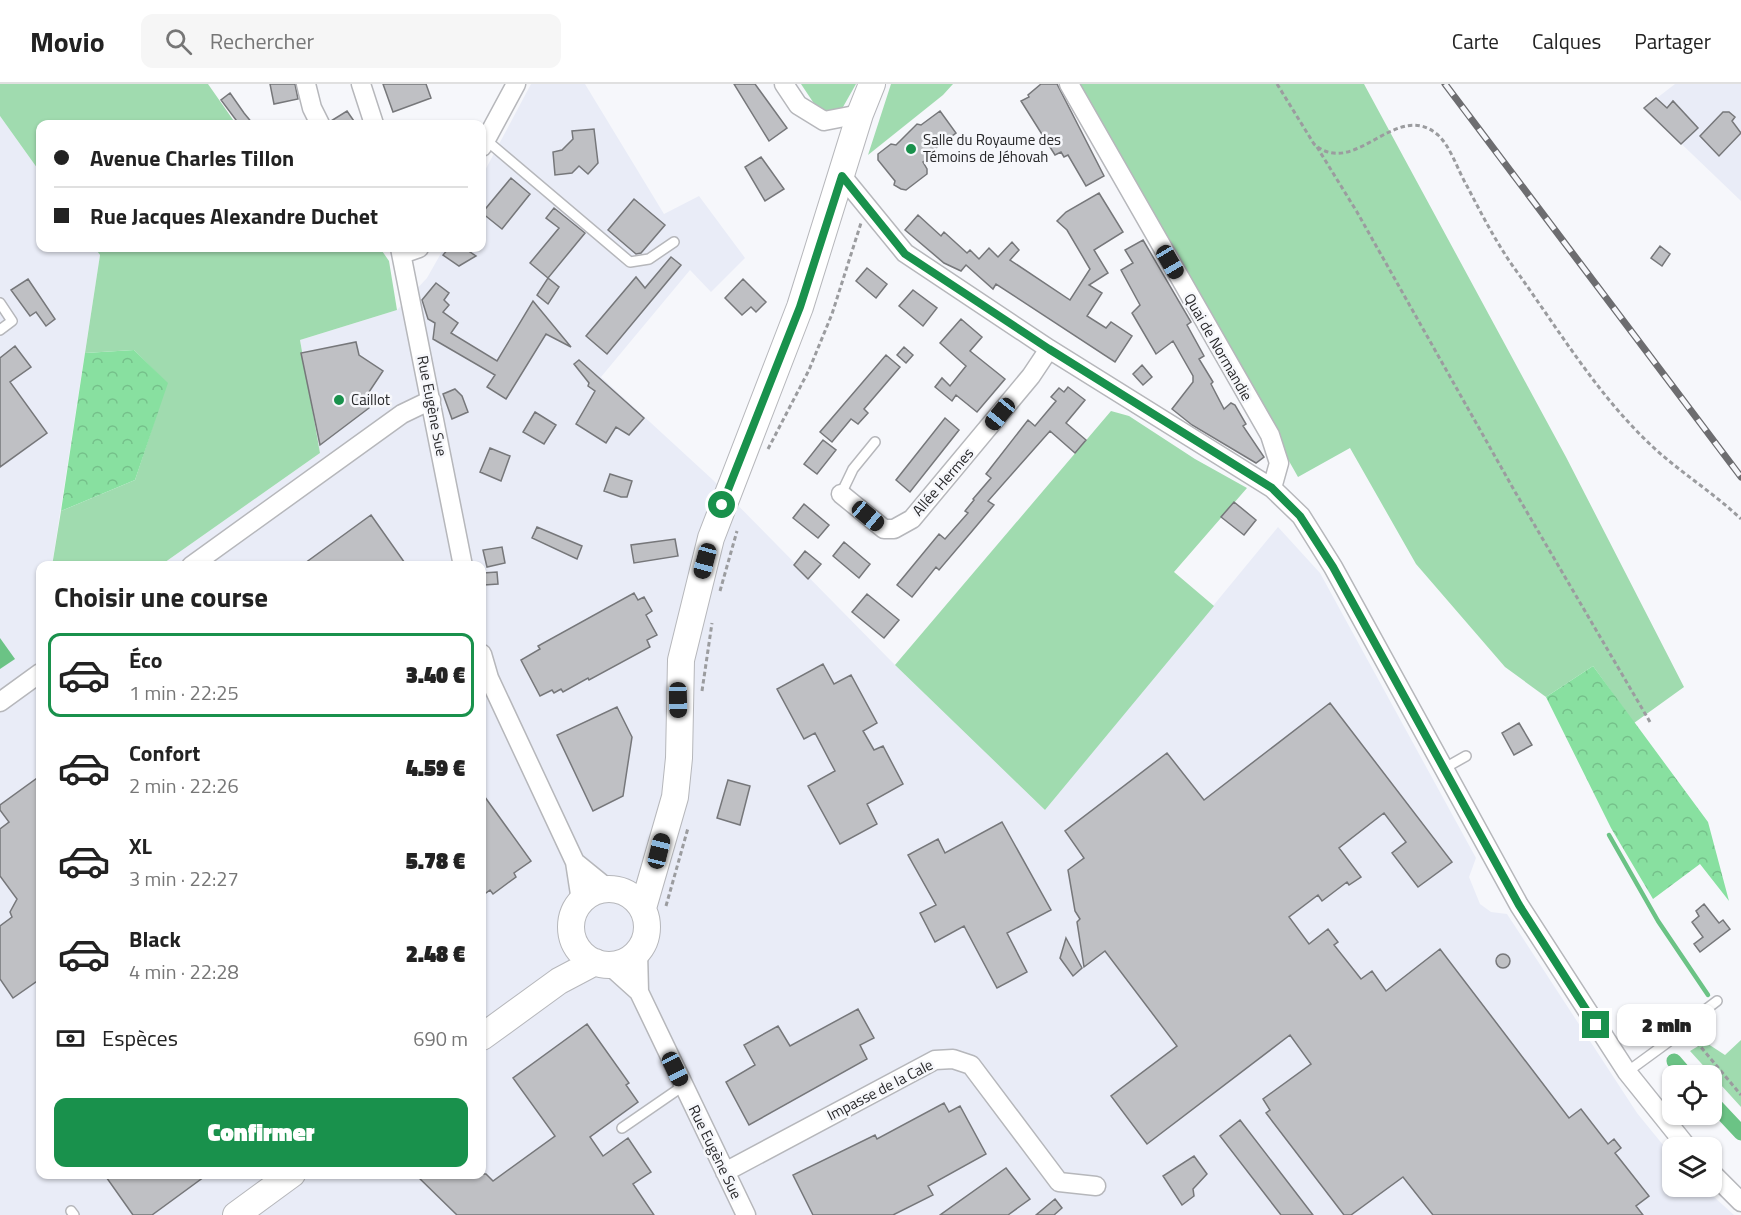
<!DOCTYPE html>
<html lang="fr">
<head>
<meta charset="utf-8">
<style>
	:root { --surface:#fff; --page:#f6f6f6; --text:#222; --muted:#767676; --line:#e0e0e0; --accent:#19914c }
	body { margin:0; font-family:"Titillium Web",sans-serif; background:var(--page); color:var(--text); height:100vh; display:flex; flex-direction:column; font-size:22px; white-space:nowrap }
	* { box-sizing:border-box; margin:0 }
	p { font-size:20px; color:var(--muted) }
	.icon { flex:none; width:33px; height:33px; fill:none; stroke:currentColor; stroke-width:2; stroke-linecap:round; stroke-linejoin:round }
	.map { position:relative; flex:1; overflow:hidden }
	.side { position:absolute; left:36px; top:477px; width:450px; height:618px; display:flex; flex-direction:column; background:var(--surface); border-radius:12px; box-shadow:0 2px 4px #0004 }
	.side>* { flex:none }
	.top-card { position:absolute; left:36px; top:36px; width:450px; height:132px; border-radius:12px; box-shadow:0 2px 4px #0004; display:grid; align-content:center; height:132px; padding:0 18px; background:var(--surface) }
	.controls { position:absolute; left:1662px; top:981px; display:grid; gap:12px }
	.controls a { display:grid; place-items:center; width:60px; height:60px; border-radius:12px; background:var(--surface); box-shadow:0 2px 4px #0004; font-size:30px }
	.end { position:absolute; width:27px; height:27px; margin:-14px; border:8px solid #19914c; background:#fff; box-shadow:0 0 0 3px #fff }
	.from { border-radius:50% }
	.bubble { position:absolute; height:42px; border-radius:12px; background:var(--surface); box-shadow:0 2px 4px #0004; font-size:20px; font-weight:800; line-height:42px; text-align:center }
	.car { position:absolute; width:18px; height:36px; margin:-18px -9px; border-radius:8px; box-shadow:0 0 4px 2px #0007; background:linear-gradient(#222 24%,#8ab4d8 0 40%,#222 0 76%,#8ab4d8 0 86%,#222 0) }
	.top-card b { display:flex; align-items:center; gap:21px; height:57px; font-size:22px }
	.top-card b+b { border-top:2px solid var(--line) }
	.top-card i { width:15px; height:15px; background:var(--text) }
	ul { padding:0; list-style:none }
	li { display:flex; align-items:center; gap:18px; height:84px; margin:0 12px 9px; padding:0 6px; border:3px solid transparent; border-radius:12px }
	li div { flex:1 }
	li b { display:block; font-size:22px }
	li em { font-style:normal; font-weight:800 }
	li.current { border-color:var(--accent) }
	li>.icon { width:54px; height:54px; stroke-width:1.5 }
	h2 { padding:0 18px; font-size:27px; line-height:72px }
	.pay { display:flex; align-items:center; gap:15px; height:66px; padding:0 18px; font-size:22px }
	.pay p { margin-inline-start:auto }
	.button { display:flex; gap:12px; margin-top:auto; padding:12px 18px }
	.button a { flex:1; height:69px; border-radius:12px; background:var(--accent); color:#fff; font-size:24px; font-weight:800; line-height:69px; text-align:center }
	header { display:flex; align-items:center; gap:36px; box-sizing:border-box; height:84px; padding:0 30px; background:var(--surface); border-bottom:2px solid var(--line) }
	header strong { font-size:28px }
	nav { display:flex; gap:33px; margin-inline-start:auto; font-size:21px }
	.search { width:420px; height:54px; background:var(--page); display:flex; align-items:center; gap:15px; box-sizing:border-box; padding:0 21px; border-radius:12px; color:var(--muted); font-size:22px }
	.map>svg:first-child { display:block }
	.built { fill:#e9ecf7 }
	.green { fill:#a0dbaf }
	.forest { fill:url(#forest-crowns) }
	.water { fill:#6bc385 }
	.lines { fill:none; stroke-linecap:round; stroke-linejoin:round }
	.stream { stroke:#6bc385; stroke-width:4.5 }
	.canal { stroke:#6bc385; stroke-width:15 }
	.building { fill:#bfc0c4; stroke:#76777a; stroke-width:1.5 }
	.lane-casing { stroke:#b6b7bb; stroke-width:12 }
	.street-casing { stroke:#b6b7bb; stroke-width:21 }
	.secondary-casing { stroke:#b6b7bb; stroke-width:28 }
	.path { stroke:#9b9c9f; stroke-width:3; stroke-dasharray:4.5 3; stroke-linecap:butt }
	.lane { stroke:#fff; stroke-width:9 }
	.street { stroke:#fff; stroke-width:18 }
	.secondary { stroke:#fff; stroke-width:26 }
	.rail-casing { stroke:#6d6d70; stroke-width:7 }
	.rail { stroke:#f6f7fb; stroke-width:4.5; stroke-dasharray:14; stroke-linecap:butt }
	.route { stroke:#19914c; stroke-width:8 }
	.poi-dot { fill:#19914c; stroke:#f6f7fb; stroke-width:2 }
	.labels { text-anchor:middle; stroke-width:5; stroke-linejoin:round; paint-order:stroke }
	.poi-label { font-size:15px; fill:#28282a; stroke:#f6f7fb; text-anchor:start }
	.street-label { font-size:15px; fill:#28282a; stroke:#f6f7fb }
</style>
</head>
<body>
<header>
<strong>Movio</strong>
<div class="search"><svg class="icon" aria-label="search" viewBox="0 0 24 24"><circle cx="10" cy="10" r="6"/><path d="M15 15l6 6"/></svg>Rechercher</div>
<nav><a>Carte</a><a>Calques</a><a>Partager</a></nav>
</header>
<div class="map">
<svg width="1741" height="1131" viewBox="0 0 1741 1131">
	<defs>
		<pattern id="forest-crowns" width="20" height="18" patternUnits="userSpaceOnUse" patternTransform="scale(1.5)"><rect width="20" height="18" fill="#88e0a0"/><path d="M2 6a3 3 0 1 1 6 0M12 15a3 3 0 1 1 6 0" fill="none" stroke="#75c08a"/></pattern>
	</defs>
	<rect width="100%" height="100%" fill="#f6f7fb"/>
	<path class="built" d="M531,0h54l79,130 35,-18 46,62 -34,34 -21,-22 -89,107 112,103 182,185 150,145 233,-283 42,46 156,285 -7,19 11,27 11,8 16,2 130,199 35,43v30l31,1 31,28h-1734v-1099l40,56v76h55l5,7 -48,310 -12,1v608h442v-608l-321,-1 159,-112 -20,-113 97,-30 30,-32 17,-30h38v-72z
		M1675,0h66v117l-97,-93z"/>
	<path class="green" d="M0,0h208l28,40h-196v48l-40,-56z
		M801,0h55l-13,23 -15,6 -13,-8z
		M891,0h62l-10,11 -75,60z
		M1076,0h288l202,373 118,230 -50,36 -41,-57 -47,31 -41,-30 -89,-103 -66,-116 -52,29z
		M95,164h285l9,13 8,49 -97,30 20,113 -159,112 -109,1 9,-55 74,-31 32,-97 -33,-33 -49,3 15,-98z
		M1111,327l18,5 66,43 52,29 -73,84 40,34 -169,204 -150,-145z
		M1741,956v67l-51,-56 15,-9 20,13z"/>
	<path class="forest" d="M134,266l34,33 -33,97 -74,31 24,-158z
		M1593,582l115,156 21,79 -29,-37 -47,35 -42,-71 -65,-131z"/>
	<path class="water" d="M0,554l15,21 -15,10z"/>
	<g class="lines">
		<path class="stream" d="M1609,751l49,86 50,74"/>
		<path class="canal" d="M1674,977l13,15
			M1712,1018l29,31"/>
	</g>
	<path class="building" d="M270,0h25l3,15 -24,5z
		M383,0h43l5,14 -38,14z
		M734,0h21l32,44 -18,13z
		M1041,0h16l47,92 -18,10 -18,-31 -4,2 -3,-5 -6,3 -34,-54 8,-4 -1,-2z
		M230,9l14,20 9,11h-14l-18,-24z
		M1656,14l11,10 6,-7 25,27 -17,16 -37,-36z
		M347,27l9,13h-25v-3z
		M940,27l16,22 -27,20v5l-6,4 4,7v5l-21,16 -5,-1 -7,-4 1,-4 -17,-21v-6l13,-10 5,1 21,-21 4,1z
		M1723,28h6l6,5 -3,4 9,12 -22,23 -19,-20z
		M594,45l4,34 -10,11 -9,-8 -7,7 -17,2 -2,-23 9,-2 11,-11 -1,-8z
		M761,73l23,32 -19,12 -20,-34z
		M511,94l19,16 -28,35 -20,-16z
		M1099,109l24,39 -29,18 14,23 -19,12 13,8 -15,23 19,12 5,-6 21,14 -17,26 -119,-78 -3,5 -27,-24 -5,6 -17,-8 -39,-33 13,-15 23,21 3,-4 23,21 3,-3 9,9 10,-11 9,9 14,-15 7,8 -9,10 60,40 20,-31 -23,-39 -10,-9 9,-9z
		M634,115l31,26 -24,28 -5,1 -28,-24z
		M554,124l31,25 -37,45 -18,-15 29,-35 -13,-10z
		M1143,156l48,82 -4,3 17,31 -5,3 14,23 -2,2 13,25 7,-6 4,2 11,19 -3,2 21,31 -8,6 -64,-38 -20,-16 21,-27v-6l-20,-35 -17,13 -24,-41 8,-8 -19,-35 12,-7 -8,-13z
		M1660,162l10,8 -8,12 -11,-8z
		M449,164h15l12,8 -17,10 -16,-11z
		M671,173l10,8 -74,89 -21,-18 50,-59 9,11z
		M867,184l20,16 -11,14 -20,-17z
		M548,194l11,9 -11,17 -11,-9z
		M28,195l27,40 -9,7 -10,-14 -6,4 -19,-26z
		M743,195l23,23 -10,10 -5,-5 -9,8 -17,-17z
		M436,199l13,10 -5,7 5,5 -6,7 15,11 -7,10 46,28 36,-60 38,46 -25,-13 -40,65 -19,-12 8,-12 -62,-36 2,-16 -7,-4 -6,-19z
		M913,206l24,18 -14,18 -24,-20z
		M961,235l21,18 -12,14 35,28 -28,33 -21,-17 -4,6 -17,-14 7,-9 8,8 16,-20 -26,-23z
		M356,258l3,13 24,16 -16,24 2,13 -49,37 -19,-92z
		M15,262l16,21 -21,15 37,51 -47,34v-109z
		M904,263l9,8 -7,8 -9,-8z
		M886,271l14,12 -36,42 4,4 -10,11 -7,-5 -19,23 -12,-10z
		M579,276l65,58 -15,17 -13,-8 -10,16 -30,-19 19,-33 -7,-5 1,-3 -15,-19z
		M1142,281l10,12 -9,8 -10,-11z
		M1068,303l17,13 -19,23 20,17 -11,13 -25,-22 -62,70 6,4 -21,25 -34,40 -3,-3 -24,30 -15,-12 42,-51 6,5 23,-26 -3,-2 9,-11 -1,-1 18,-21 -5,-4 42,-54 7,6 21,-25 -5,-4 8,-9 5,4z
		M455,305l7,7 6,16 -16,7 -9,-25z
		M535,328l21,13 -12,19 -21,-12z
		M945,334l14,12 -49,62 -14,-12z
		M823,356l13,10 -19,24 -13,-10z
		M490,364l20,8 -9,25 -21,-9z
		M610,390l22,7 -5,16h-6l-17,-6z
		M1234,418l22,18 -12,15 -23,-18z
		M804,420l25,21 -11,13 -25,-20z
		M371,431l36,51h-106z
		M537,443l45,19 -5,13 -45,-21z
		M675,455l3,17 -44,7 -3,-18z
		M844,458l26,22 -11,14 -26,-22z
		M502,463l3,16 -18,4 -4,-17z
		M805,467l16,13 -13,15 -14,-14z
		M497,488l1,12 -14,1 -1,-12z
		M634,509l4,7 6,-3 8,14 -6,4 11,20 -10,5 3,7 -61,33 -1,-2 -25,14 -2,-3 -7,4 -2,-3 -12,6 -19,-36 19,-11 -2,-3z
		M867,510l32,26 -15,18 -32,-26z
		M823,580l11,20 17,-9 26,48 -14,8 11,19 9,-4 20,38 -36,20 10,20 -37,20 -32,-58 27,-15 -20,-38 -11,6 -27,-50z
		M1330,619l122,159 -34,25 -26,-34 14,-11 -22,-29 -45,35 22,29 -12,8 -2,-3 -25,19 -4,-6 -29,22 20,27 19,-15 10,13 -4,3 27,34 11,-8 14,20 54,-42 129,169 12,-9 27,35 6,-5 7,9 -6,5 34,43 -13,10 7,9h-210l-30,-38 -52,38h-7l-78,-102 4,-3 -7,-11 48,-35 -21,-29 -143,109 -36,-48 66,-50 -72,-95 -21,16 -7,-45 3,-3 -5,-8 -7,-41 16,-12 -19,-27 102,-78 37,47z
		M617,623l15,30 -9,59 -30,15 -36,-76z
		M1519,639l13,22 -18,10 -12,-22z
		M40,692v203l-27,19 -13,-19v-53l12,-9 -2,-5 7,-13 -17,-23v-47l9,-7 -9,-12v-5z
		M728,696l22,6 -10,39 -23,-7z
		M482,709l49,68 -17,12 2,4 -23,17 -3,-4 -8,6z
		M1002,738l49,88 -44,23 20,39 -30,16 -33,-62 -29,16 -15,-29 16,-8 -28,-50 30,-16 7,14z
		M1704,820l15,19 4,-3 7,9 -30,23 -6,-8 9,-7 -11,-15 7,-6 -3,-5z
		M1066,854l16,30 -9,8 -13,-18z
		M1496 877a7 7 0 1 1 14 0a7 7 0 1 1-14 0Z
		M858,925l16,29 -14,7 7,14 -118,66 -23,-43 29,-17 -11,-20 34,-19 12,20z
		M587,940l42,59 -3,2 12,17 -48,35 13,19 25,-18 23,34 -18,12 21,31h-197l-42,-41h71l7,7 62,-45 -42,-58z
		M944,1019l5,9 11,-6 26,48 -58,32 5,9 -40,20h-80l-20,-40 82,-40 2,4z
		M1240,1036l73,95h-32l-61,-79z
		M1194,1072l13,18 -14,15 1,7 -12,9 -19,-29z
		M1006,1084l24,31 -22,16h-68z
		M104,1090h104l-56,41h-19z
		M1055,1115l7,9 -8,7h-18z"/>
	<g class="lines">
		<g class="lane-casing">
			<path id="lane" d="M486,56l144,122 19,-3 25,-17
				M0,219l12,18 -12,9
				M841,410l12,-25 22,-27
				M1443,685l23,-13
				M1627,988l52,-38 5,-8 33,-25
				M622,1044l61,-42
				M71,1127l3,4"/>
		</g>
		<g class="street-casing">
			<path id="street" d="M306,0l6,24 8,16
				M361,0l13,40
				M784,0l14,21 26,16 36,-7
				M1069,0l201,351 9,28 -7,25
				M482,63l34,-63
				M842,92l63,77 144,96 223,139 29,28 32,51 186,338 108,167 61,76
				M400,164l63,318
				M402,170l17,-6
				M841,410l43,35h10l18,-10 119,-143 18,-27
				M191,482l211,-152 29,-14
				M482,570l7,24 86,184 6,39
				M0,618l40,-29
				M575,778l32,26
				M638,868l1,40 107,223
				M609,881l30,27
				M725,1088l210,-112 18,-1 18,6 88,117 37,4
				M1712,1089l29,29"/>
		</g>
		<g class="secondary-casing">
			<path id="secondary" d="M571 843a38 38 0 1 1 76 0a38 38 0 1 1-76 0Z
				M643,824l32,-111 4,-39 2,-98 30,-122 89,-231 60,-193 12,-30
				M482,953l77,-56 36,-19
				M236,1131l56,-41"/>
		</g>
		<path class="path" d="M1277,0l37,60c41,36 82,-46 124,-9 13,12 20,36 29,51 16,31 32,62 53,90 41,58 81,123 133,171 28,26 61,46 88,72
			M1317,63l40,65 157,278 136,232
			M768,365l41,-79 23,-56 29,-91
			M720,507l17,-60
			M702,607l10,-68
			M666,822l22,-78
			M1689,955l11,7 41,49"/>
		<use href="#lane" class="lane"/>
		<use href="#street" class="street"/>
		<use href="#secondary" class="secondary"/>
		<g class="rail-casing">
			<path id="rail" d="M1445,0l296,393"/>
		</g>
		<use href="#rail" class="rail"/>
	</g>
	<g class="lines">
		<path class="route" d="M722,421l78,-198 42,-131 63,78 144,95 223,139 28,28 33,51 186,338 77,120"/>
	</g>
	<g class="poi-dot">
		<circle cx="911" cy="65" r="6"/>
		<circle cx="339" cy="316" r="6"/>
	</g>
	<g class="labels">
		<g class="poi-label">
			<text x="923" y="61">Salle du Royaume des<tspan x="923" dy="17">Témoins de Jéhovah</tspan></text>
			<text x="351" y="321">Caillot</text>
		</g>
		<g class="street-label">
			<text transform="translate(1218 263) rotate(60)" y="5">Quai de Normandie</text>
			<text transform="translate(432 322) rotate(79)" y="5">Rue Eugène Sue</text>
			<text transform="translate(943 398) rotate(-49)" y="5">Allée Hermes</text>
			<text transform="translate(880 1006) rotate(-27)" y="5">Impasse de la Cale</text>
			<text transform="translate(715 1068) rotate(64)" y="5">Rue Eugène Sue</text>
		</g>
	</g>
</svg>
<div class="controls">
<a><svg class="icon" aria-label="locate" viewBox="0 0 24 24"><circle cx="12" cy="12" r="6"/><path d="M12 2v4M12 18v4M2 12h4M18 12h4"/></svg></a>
<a><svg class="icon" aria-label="layers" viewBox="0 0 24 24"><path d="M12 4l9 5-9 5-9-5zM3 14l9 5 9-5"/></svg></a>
</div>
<i class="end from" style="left:722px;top:421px"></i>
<i class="end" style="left:1596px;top:941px"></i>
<div class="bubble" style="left:1617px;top:920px;width:99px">2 min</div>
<i class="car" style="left:1170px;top:178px;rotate:150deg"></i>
<i class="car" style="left:1000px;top:330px;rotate:219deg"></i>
<i class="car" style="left:868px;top:432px;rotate:130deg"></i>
<i class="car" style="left:705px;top:477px;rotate:195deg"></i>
<i class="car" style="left:678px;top:616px;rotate:179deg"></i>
<i class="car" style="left:659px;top:767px;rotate:14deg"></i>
<i class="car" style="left:675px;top:985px;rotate:154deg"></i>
<div class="top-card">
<b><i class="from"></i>Avenue Charles Tillon</b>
<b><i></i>Rue Jacques Alexandre Duchet</b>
</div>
<section class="side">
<h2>Choisir une course</h2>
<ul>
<li class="current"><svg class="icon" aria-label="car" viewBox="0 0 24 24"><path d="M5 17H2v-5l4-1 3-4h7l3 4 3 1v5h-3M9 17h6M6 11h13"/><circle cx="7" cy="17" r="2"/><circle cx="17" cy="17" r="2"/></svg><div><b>Éco</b><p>1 min · 22:25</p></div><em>3.40 €</em></li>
<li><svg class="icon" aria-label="car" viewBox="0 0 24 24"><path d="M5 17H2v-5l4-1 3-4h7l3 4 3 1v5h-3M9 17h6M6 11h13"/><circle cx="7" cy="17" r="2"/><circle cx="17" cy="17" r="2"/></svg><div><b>Confort</b><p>2 min · 22:26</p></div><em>4.59 €</em></li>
<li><svg class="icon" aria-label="car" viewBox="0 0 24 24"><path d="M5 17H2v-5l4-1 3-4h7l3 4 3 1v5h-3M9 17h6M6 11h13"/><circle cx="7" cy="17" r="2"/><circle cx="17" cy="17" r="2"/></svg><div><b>XL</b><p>3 min · 22:27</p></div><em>5.78 €</em></li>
<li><svg class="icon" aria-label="car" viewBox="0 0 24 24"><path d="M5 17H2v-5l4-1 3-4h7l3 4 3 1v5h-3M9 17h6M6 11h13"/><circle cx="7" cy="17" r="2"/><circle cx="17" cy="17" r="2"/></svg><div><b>Black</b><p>4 min · 22:28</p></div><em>2.48 €</em></li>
</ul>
<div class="pay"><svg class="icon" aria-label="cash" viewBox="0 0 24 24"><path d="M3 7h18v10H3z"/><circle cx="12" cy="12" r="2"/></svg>Espèces<p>690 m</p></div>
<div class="button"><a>Confirmer</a></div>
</section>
</div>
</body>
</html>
